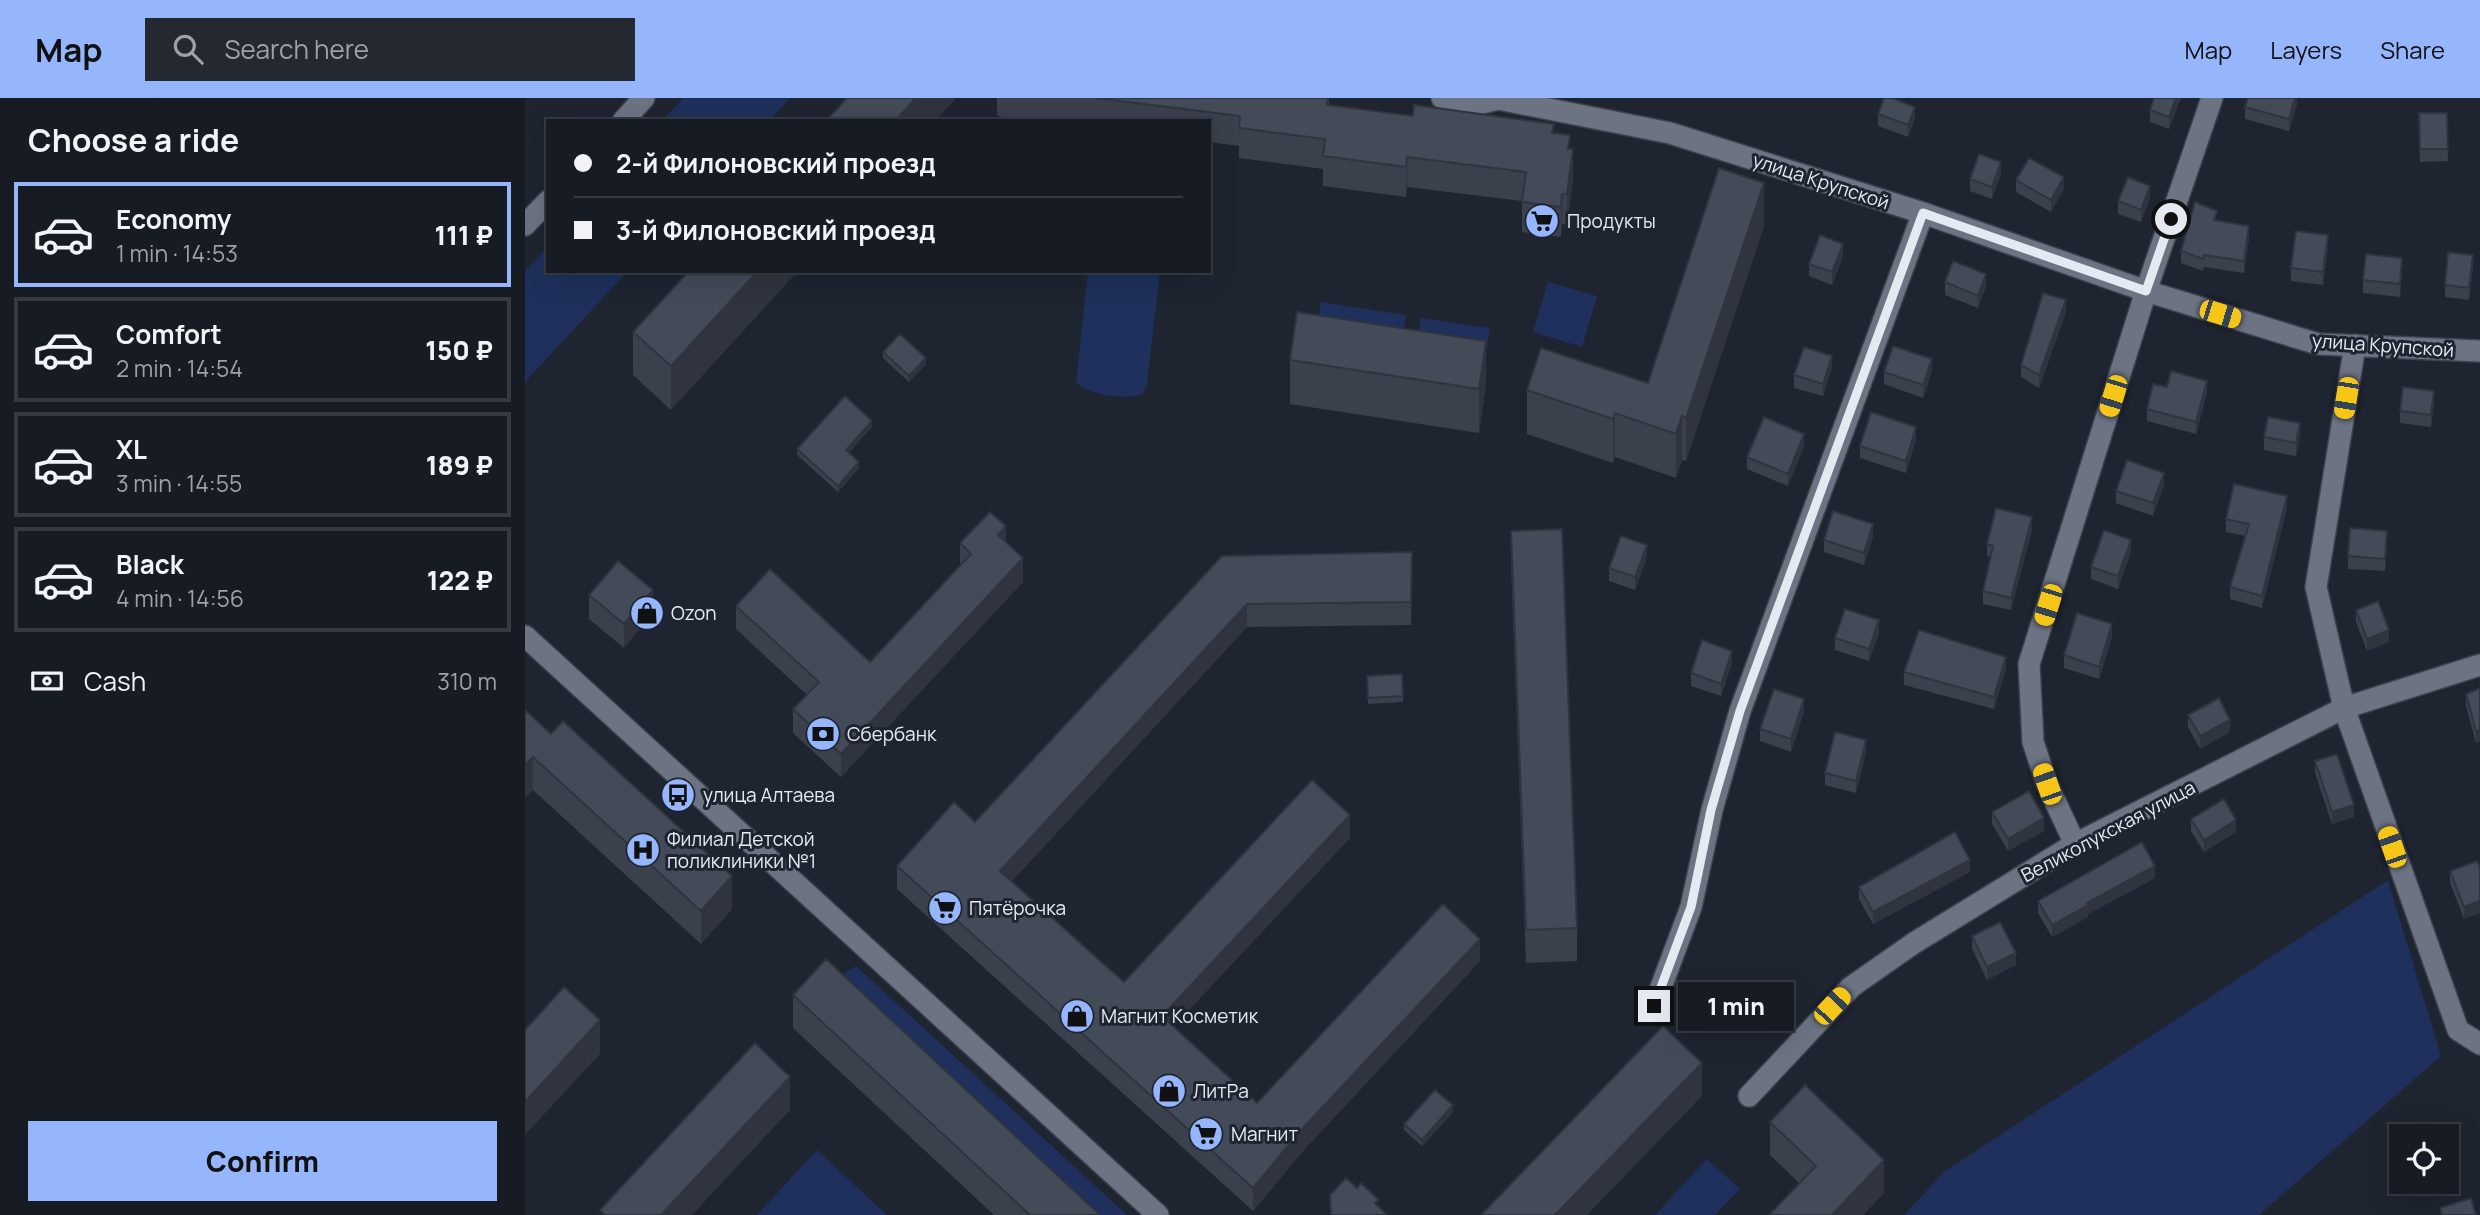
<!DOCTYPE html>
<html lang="en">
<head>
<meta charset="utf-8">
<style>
	:root { --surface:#161b24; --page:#232831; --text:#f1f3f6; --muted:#9ea1a6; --line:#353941; --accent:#95b6fd }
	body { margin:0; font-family:Manrope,sans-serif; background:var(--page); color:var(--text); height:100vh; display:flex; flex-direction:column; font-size:26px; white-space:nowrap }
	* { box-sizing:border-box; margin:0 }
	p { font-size:23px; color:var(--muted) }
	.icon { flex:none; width:38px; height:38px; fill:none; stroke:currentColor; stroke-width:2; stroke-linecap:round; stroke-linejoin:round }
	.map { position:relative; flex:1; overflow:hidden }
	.details { display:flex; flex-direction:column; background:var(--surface); width:525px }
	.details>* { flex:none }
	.banner { position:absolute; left:21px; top:21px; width:665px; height:154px; border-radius:0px; box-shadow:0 7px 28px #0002,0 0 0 2px var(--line); display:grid; align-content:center; height:154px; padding:0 28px; background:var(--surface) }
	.fabs { position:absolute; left:1864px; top:1026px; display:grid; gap:14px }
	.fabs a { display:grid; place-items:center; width:70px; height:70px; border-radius:0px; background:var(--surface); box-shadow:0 7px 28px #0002,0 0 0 2px var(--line); font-size:35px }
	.end { position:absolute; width:32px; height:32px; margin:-16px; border:9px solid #e5e9f2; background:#111; box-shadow:0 0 0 4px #111 }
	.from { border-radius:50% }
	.bubble { position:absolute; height:49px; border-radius:0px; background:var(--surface); box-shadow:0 7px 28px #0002,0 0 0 2px var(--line); font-size:23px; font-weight:800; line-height:49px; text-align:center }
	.car { position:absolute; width:21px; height:42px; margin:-21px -10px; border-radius:9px; box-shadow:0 0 5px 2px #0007; background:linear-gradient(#f5c518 24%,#345 0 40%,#f5c518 0 76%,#345 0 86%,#f5c518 0) }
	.banner b { display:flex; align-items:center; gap:24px; height:66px; font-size:26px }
	.banner b+b { border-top:2px solid var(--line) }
	.banner i { width:18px; height:18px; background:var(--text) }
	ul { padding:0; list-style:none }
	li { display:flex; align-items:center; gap:21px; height:105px; margin:0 14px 10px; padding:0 14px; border:4px solid var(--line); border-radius:0px }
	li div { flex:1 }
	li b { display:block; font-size:26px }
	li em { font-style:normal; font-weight:800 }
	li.active { border-color:var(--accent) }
	li>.icon { width:63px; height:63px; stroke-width:1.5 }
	h2 { padding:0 28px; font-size:32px; line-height:84px }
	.pay { display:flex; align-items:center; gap:18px; height:77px; padding:0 28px; font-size:26px }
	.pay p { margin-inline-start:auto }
	.button { display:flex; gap:14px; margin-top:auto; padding:14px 28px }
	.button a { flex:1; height:80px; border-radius:0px; background:var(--accent); color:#111; font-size:28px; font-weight:800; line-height:80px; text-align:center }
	header { display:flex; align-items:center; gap:42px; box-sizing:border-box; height:98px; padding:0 35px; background:var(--accent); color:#111 }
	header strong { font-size:33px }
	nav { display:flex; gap:38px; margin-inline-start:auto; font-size:24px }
	.search { width:490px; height:63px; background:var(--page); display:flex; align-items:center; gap:18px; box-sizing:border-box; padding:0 24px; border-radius:0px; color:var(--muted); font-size:26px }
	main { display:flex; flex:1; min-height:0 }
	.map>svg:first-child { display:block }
	.green { fill:#1e305b }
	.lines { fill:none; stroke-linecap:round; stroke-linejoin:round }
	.minor-casing { stroke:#3d424c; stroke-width:24 }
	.secondary-casing { stroke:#3d424c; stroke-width:24 }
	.minor { stroke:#6c7383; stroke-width:21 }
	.secondary { stroke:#6c7383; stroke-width:21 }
	.wall { fill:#3a404c }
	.shaded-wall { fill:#2f343e }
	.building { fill:#434a58; stroke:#2f343e; stroke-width:2 }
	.route { stroke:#e5e9f2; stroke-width:9 }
	.labels { text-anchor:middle; stroke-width:6; stroke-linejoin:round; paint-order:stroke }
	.street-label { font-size:19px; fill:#e5e9f2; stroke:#1e2430 }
	.poi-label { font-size:19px; fill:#e5e9f2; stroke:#1e2430; text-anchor:start }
</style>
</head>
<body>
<header>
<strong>Map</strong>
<div class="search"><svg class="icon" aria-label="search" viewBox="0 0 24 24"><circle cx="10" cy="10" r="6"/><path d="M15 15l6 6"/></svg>Search here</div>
<nav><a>Map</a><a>Layers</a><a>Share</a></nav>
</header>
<main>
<section class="details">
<h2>Choose a ride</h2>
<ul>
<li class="active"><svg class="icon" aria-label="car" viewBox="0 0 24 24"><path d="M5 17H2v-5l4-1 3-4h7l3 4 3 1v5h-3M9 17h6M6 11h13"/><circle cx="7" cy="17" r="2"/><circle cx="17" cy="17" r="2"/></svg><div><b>Economy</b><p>1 min · 14:53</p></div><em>111 ₽</em></li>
<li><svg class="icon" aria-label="car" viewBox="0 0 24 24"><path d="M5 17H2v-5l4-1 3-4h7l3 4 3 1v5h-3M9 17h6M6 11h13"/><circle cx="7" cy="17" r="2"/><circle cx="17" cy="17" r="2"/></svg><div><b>Comfort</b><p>2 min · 14:54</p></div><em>150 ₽</em></li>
<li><svg class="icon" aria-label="car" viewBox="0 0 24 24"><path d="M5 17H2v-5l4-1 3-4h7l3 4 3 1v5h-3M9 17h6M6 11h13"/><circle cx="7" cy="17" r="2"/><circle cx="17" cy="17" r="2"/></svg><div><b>XL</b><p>3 min · 14:55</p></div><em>189 ₽</em></li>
<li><svg class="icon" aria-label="car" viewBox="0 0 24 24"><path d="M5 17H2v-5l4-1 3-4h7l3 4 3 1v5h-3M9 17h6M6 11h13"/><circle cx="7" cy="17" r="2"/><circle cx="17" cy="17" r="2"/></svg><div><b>Black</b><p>4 min · 14:56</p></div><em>122 ₽</em></li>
</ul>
<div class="pay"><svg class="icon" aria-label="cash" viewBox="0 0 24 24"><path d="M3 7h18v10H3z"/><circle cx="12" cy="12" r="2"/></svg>Cash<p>310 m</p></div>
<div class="button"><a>Confirm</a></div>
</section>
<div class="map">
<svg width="1955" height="1117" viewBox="0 0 1955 1117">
	<rect width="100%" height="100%" fill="#1e2430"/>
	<path class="green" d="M158,0h107l-21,23h-107z
		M23,148v25h80l-103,111v-111z
		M563,173h72l-13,113 -4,10c-16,6 -58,2 -67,-13z
		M1023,184l49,14 -15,51 -49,-15z
		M796,204l85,13 -3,21 -85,-14z
		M896,220l69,10 -3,21 -69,-11z
		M1863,782l53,176 -182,159h-355l40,-43z
		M331,868l271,249h-39l-250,-238z
		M292,1052l70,65h-130z
		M1182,1061l33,30 -25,26h-60z"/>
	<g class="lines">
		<g class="minor-casing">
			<path id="minor" d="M917,0l40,5 16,-4 172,34 253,80 223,78 172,53 162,7
				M1830,247l-39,242 28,121 114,322 22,14
				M0,538l633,579
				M1550,746l-28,-60 -14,-42 -4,-78 117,-373 66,-193
				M1129,908l37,-99 21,-97 28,-99 183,-498
				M1224,998l102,-109 63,-44 161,-99 269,-136 136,-43"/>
		</g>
		<g class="secondary-casing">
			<path id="secondary" d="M98,23l21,-23
				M0,127l23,-24"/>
		</g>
		<use href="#minor" class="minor"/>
		<use href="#secondary" class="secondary"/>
	</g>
	<path class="wall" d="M472,0h332v7l225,28 16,16 3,31 -6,45 -5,-1 -1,13 -39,-5v-31l-115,-14 -1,10 -83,-11v-17l-84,-11v-12l-30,-4v-21h-172l-40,-5z
		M1629,0h27l-12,31 -19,-7v-12z
		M1772,0v6l-8,27 -44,-12v-12z
		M1894,15h28l1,48 -28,1z
		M1353,16l37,5 -7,18 -30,-11z
		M1476,76l-9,25 -22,-8v-12z
		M1491,82l48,9 -13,23 -35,-20z
		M1625,100l-9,24 -23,-8v-13z
		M1692,122l32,18 -5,35 -40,-6 -1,4 -22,-8v-12z
		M1239,128l-78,235 -4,-1 -6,18 -61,-21 -2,6 -86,-29v-44l121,-7z
		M1803,149l-5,38 -32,-4v-13z
		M1318,158l-11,29 -23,-9v-12z
		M1948,169l-4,33 -24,-3v-12z
		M1877,172l-2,27 -37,-4v-13z
		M164,173l-18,139 -38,-35v-43z
		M1420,184l41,4 -8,22 -33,-13z
		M1541,214l-27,76 -18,-11v-12z
		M358,254l43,12 -17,18 -26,-24z
		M765,262l196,25 -7,48 -189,-29z
		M1307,270l-9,28 -29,-8v-13z
		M1407,273l-9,27 -39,-14v-12z
		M1642,289l40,6 -11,41 -49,-13v-12z
		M1909,305l-3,24 -31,-4v-12z
		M347,329l-23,25 10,16 -21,24 -41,-37v-6z
		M1775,337l-4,21 -32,-6v-13z
		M1391,341l-10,34 -46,-15v-12z
		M1279,348l-16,40 -41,-17v-12z
		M1639,387l-11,31 -37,-13v-12z
		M1762,410l-25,100 -32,-9v-12l15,-51 -19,-4v-13z
		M1507,432l-21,80 -28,-6v-13l8,-34 -4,-1v-12z
		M986,433l66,397v33l-51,2 -15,-399z
		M1348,439l-9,28 -40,-13v-12z
		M435,445h46l17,39 -182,195 -48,-44v-24l14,-14 -71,-66v-23l134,56 90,-97z
		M1862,445l-2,28 -37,-2v-13z
		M1606,454l-13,37 -27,-10v-12z
		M697,458l190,19 -1,50 -164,2 -235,254 112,101 226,-144 -177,188 84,77 223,-142 -177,190 -50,60 -356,-322v-23l78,-44z
		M1122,459l-12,33 -26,-9v-13z
		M64,497l64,18 -29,35 -35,-29z
		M1831,512l33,32 -22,9 -11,-29z
		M1354,535l-10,28 -34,-11v-12z
		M1587,539l-13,42 -35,-11v-13z
		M1207,565l-11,33 -30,-10v-13z
		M1481,571l-12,40 -90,-24v-13z
		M842,578l36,20v6l-35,2z
		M1955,590l-4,55 -10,-37v-12z
		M0,612l207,199 -31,35 -168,-154z
		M1279,613l-13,41 -31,-11v-12z
		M1663,617l42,17 -30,17 -12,-22z
		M1341,654l-10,41 -31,-8v-12z
		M1790,663l39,56 -22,7 -17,-51z
		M1467,714l52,19 -36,20 -16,-27z
		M1666,721l45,13 -32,20 -13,-21z
		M1952,763l-13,58 -14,-36v-12z
		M1445,774l-97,52 -14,-25v-12z
		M1630,780l-67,36v3l-36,20 -14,-24v-12z
		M1447,838l44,29 -29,15 -15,-31z
		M268,897l307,220h-106l-201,-187z
		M928,1014l-31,34 -18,-16v-6z
		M1245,1024l114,71 -21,22h-94l30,-32 -29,-28z"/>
	<path class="shaded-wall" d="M391,0h40l-21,23h-40z
		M1651,0h5l-12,31v-12z
		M1770,0h2v6l-8,27v-12z
		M1390,9v12l-7,18v-12z
		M1048,51v31l-6,45v-31z
		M882,59v30l-1,10v-30z
		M1476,64v12l-9,25v-12z
		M1539,79v12l-13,23v-12z
		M1239,85v43l-78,235v-43z
		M1625,88v12l-9,24v-12z
		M1037,96v30l-1,13v-30z
		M1724,128v12l-5,35v-12z
		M1803,137v12l-5,38v-13z
		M1318,146v12l-11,29v-13z
		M1948,157v12l-4,33v-12z
		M1877,160v12l-2,27v-13z
		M233,173h40l-127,139v-44z
		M1461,176v12l-8,22v-12z
		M1541,202v12l-27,76v-13z
		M961,243v44l-7,48v-44z
		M1307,258v12l-9,28v-12z
		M401,260v6l-17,18v-6z
		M1407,261v12l-9,27v-13z
		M1682,283v12l-11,41v-12z
		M1909,293v12l-3,24v-12z
		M1090,315v44l-2,6v-44z
		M1157,318v44l-6,18v-44z
		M347,323v6l-26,29v-6z
		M1775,325v12l-4,21v-13z
		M1391,329v12l-10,34v-12z
		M1279,336v12l-16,40v-12z
		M334,364v6l-21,24v-6z
		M1639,375v12l-11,31v-13z
		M1762,398v12l-25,100v-12z
		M1507,419v13l-21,80v-12z
		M1348,426v13l-9,28v-12z
		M481,428v24l-8,-15z
		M1606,442v12l-13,37v-13z
		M1122,447v12l-12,33v-13z
		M887,454v23l-1,50v-23z
		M498,460v24l-182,195v-23z
		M128,492v23l-29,35v-24z
		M722,506v23l-247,267v-23z
		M1354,522v13l-10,28v-12z
		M1587,526v13l-13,42v-12z
		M1864,532v12l-22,9v-12z
		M1207,553v12l-11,33v-12z
		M1481,559v12l-12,40v-12z
		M1279,601v12l-13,41v-13z
		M1705,622v12l-30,17v-13z
		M1955,632v12l-4,1v-12z
		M1341,642v12l-10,41v-12z
		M8,659v33l-8,8v-33z
		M1829,707v12l-22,7v-12z
		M825,717v23l-188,201v-23z
		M1519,720v13l-36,20v-12z
		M1711,722v12l-32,20v-12z
		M1445,762v12l-97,52v-12z
		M1630,768v12l-67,36v3l-36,20v-12l35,-22z
		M207,778v33l-31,35v-33z
		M1955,803v12l-16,6v-12z
		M955,841v22l-177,190 -50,60v-23l50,-60z
		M1491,855v12l-29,15v-13z
		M75,922v34l-75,81v-33z
		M1177,965v33l-115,119h-32z
		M265,979v33l-98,105h-31z
		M928,1007v7l-31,34v-6z
		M1359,1062v33l-21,22h-31z"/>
	<path class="building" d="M322,0h69l-21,23h-69z
		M571,0h232l-1,7 86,11 1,-11 140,19 -2,9 18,2 -2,14h5l-6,45h-5l-1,13 -39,-5 4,-30 -119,-15 -1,10 -83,-11 2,-17 -86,-11 1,-12z
		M1359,0h8l23,9 -7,18 -30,-11z
		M1629,0h22l-7,19 -19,-7z
		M1723,0h47l-6,21 -44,-12z
		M1894,15h28l1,36h-28z
		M1454,56l22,8 -9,25 -22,-8z
		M1504,60l35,19 -13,23 -35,-20z
		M1194,70l45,15 -78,235 -4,-2 -6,18 -61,-21 -2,6 -86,-29 14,-42 107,35z
		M1603,79l22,9 -9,24 -23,-9z
		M1670,104l22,9 -3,9 35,6 -5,35 -40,-6 -1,4 -22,-8z
		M1771,133l32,4 -5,37 -32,-4z
		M1295,137l23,9 -11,28 -23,-8z
		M1923,154l25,3 -4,33 -24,-3z
		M1841,156l36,4 -2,26 -37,-4z
		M1428,163l33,13 -8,22 -33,-14z
		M164,173h69l-87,95 -38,-34z
		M1518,195l23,7 -27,75 -18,-10z
		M772,214l189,29 -7,48 -189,-29z
		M375,236l26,24 -17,18 -26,-24z
		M1368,248l39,13 -9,26 -39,-13z
		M1279,249l28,9 -9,28 -29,-9z
		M1646,273l36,10 -11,41 -49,-13 6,-25 14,3z
		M1878,289l31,4 -3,24 -31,-4z
		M320,298l27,25 -26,29 13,12 -21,24 -41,-37z
		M1346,314l45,15 -10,34 -46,-15z
		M1239,319l40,17 -16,40 -41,-17z
		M1743,319l32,6 -4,20 -32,-6z
		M1602,362l37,13 -11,30 -37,-12z
		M1709,386l53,12 -25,100 -32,-9 19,-63 -23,-5z
		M1471,410l36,9 -21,81 -28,-7 10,-45 -6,-2z
		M1308,413l40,13 -9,29 -40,-13z
		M465,414l16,14 -8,9 25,23 -182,196 -48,-45 26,-27 -83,-76 34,-37 100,93 101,-108 -11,-11z
		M1825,430l37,3 -2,28 -37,-3z
		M1037,431l15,399 -51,2 -15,-399z
		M1579,432l27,10 -13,36 -27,-9z
		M1096,438l26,9 -12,32 -26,-9z
		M887,454l-1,50 -164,2 -247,267 124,111 188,-202 38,35 -188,201 95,87 186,-199 37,35 -177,189 -50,60 -356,-322 57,-64 21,20 247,-266z
		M93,463l35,29 -29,34 -35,-29z
		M1853,503l11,29 -22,9 -11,-29z
		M1320,511l34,11 -10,29 -34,-11z
		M1552,515l35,11 -13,43 -35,-12z
		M1394,532l87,27 -12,40 -90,-25z
		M1177,542l30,11 -11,33 -30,-11z
		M877,576l1,22 -35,2 -1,-22z
		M1955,590v42l-4,1 -10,-37z
		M1249,591l30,10 -13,40 -31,-10z
		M1694,600l11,22 -30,16 -12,-21z
		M0,612l26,24 12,-13 169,155 -31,35 -168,-154 -8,8z
		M1310,634l31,8 -10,41 -31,-8z
		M1812,656l17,51 -22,7 -17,-51z
		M1504,693l15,27 -36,21 -16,-27z
		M1699,701l12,21 -32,20 -13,-21z
		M1430,734l15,28 -97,52 -14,-25z
		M1617,744l13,24 -68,37 1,2 -36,20 -14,-24z
		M1952,763l3,7v33l-16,6 -14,-36z
		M1475,824l16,31 -29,14 -15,-31z
		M301,861l274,256h-70l-237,-220z
		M39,889l36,33 -75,82v-72z
		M1138,928l39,37 -147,152h-72l-1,-1z
		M230,945l35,34 -129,138h-56l-5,-5z
		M1280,987l79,75 -52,55h-63l47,-49 -46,-44z
		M910,992l18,15 -31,35 -18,-16z
		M821,1080l11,10 4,-5 18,17 -4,3 12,12h-56l-1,-20z
		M1946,1100l5,17h-34l-2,-7z"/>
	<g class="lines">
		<path class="route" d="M1129,908l37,-99 20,-97 29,-99 183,-498 223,78 25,-72"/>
	</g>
	<defs>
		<g id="supermarket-disc" transform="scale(1.75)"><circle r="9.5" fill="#95b6fd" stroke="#1e2430"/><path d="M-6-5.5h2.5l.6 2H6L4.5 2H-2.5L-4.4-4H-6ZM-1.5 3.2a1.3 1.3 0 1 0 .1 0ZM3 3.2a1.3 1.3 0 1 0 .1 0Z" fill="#111"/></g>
		<g id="shop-disc" transform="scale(1.75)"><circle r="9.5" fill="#95b6fd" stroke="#1e2430"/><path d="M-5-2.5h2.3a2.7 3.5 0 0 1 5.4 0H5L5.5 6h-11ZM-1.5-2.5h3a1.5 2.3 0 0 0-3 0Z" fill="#111"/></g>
		<g id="bank-disc" transform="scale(1.75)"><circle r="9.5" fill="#95b6fd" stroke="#1e2430"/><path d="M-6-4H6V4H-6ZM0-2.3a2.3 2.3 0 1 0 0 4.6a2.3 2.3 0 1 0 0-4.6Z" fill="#111"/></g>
		<g id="bus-disc" transform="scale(1.75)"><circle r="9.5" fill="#95b6fd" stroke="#1e2430"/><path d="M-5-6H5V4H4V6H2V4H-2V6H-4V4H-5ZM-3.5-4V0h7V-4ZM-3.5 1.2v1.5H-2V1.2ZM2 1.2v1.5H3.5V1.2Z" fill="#111"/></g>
		<g id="hospital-disc" transform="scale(1.75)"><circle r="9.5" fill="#95b6fd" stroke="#1e2430"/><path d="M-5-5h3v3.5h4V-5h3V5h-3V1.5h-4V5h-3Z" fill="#111"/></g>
	</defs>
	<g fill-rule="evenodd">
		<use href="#supermarket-disc" x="1017" y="123"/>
		<use href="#shop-disc" x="122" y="515"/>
		<use href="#bank-disc" x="298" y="636"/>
		<use href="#bus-disc" x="153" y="697"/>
		<use href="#hospital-disc" x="118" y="752"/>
		<use href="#supermarket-disc" x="420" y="810"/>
		<use href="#shop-disc" x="552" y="918"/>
		<use href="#shop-disc" x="644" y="993"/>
		<use href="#supermarket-disc" x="681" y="1036"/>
	</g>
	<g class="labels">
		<g class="street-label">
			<text transform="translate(1296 83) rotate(18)" y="7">улица Крупской</text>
			<text transform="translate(1858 247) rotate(4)" y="7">улица Крупской</text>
			<text transform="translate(1583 733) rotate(-28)" y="7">Великолукская улица</text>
		</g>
		<g class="poi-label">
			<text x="1042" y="130">Продукты</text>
			<text x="146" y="522">Ozon</text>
			<text x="322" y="643">Сбербанк</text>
			<text x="178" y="704">улица Алтаева</text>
			<text x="142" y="748">Филиал Детской<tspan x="142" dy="22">поликлиники №1</tspan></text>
			<text x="444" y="817">Пятёрочка</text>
			<text x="576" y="925">Магнит Косметик</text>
			<text x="668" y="1000">ЛитРа</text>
			<text x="706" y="1043">Магнит</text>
		</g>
	</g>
</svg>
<div class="fabs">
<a><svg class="icon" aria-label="locate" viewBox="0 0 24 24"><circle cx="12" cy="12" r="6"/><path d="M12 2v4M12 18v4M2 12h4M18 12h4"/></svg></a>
</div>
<i class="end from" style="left:1646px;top:121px"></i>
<i class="end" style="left:1129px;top:908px"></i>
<div class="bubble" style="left:1153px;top:884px;width:116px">1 min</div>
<i class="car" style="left:1695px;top:216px;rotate:107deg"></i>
<i class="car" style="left:1588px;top:298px;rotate:197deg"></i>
<i class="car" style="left:1821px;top:300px;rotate:189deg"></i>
<i class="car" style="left:1523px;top:507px;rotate:197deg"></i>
<i class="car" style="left:1522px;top:686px;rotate:341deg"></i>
<i class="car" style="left:1867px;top:749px;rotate:341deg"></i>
<i class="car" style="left:1307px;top:908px;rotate:43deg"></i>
<div class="banner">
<b><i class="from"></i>2-й Филоновский проезд</b>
<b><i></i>3-й Филоновский проезд</b>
</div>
</div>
</main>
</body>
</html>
